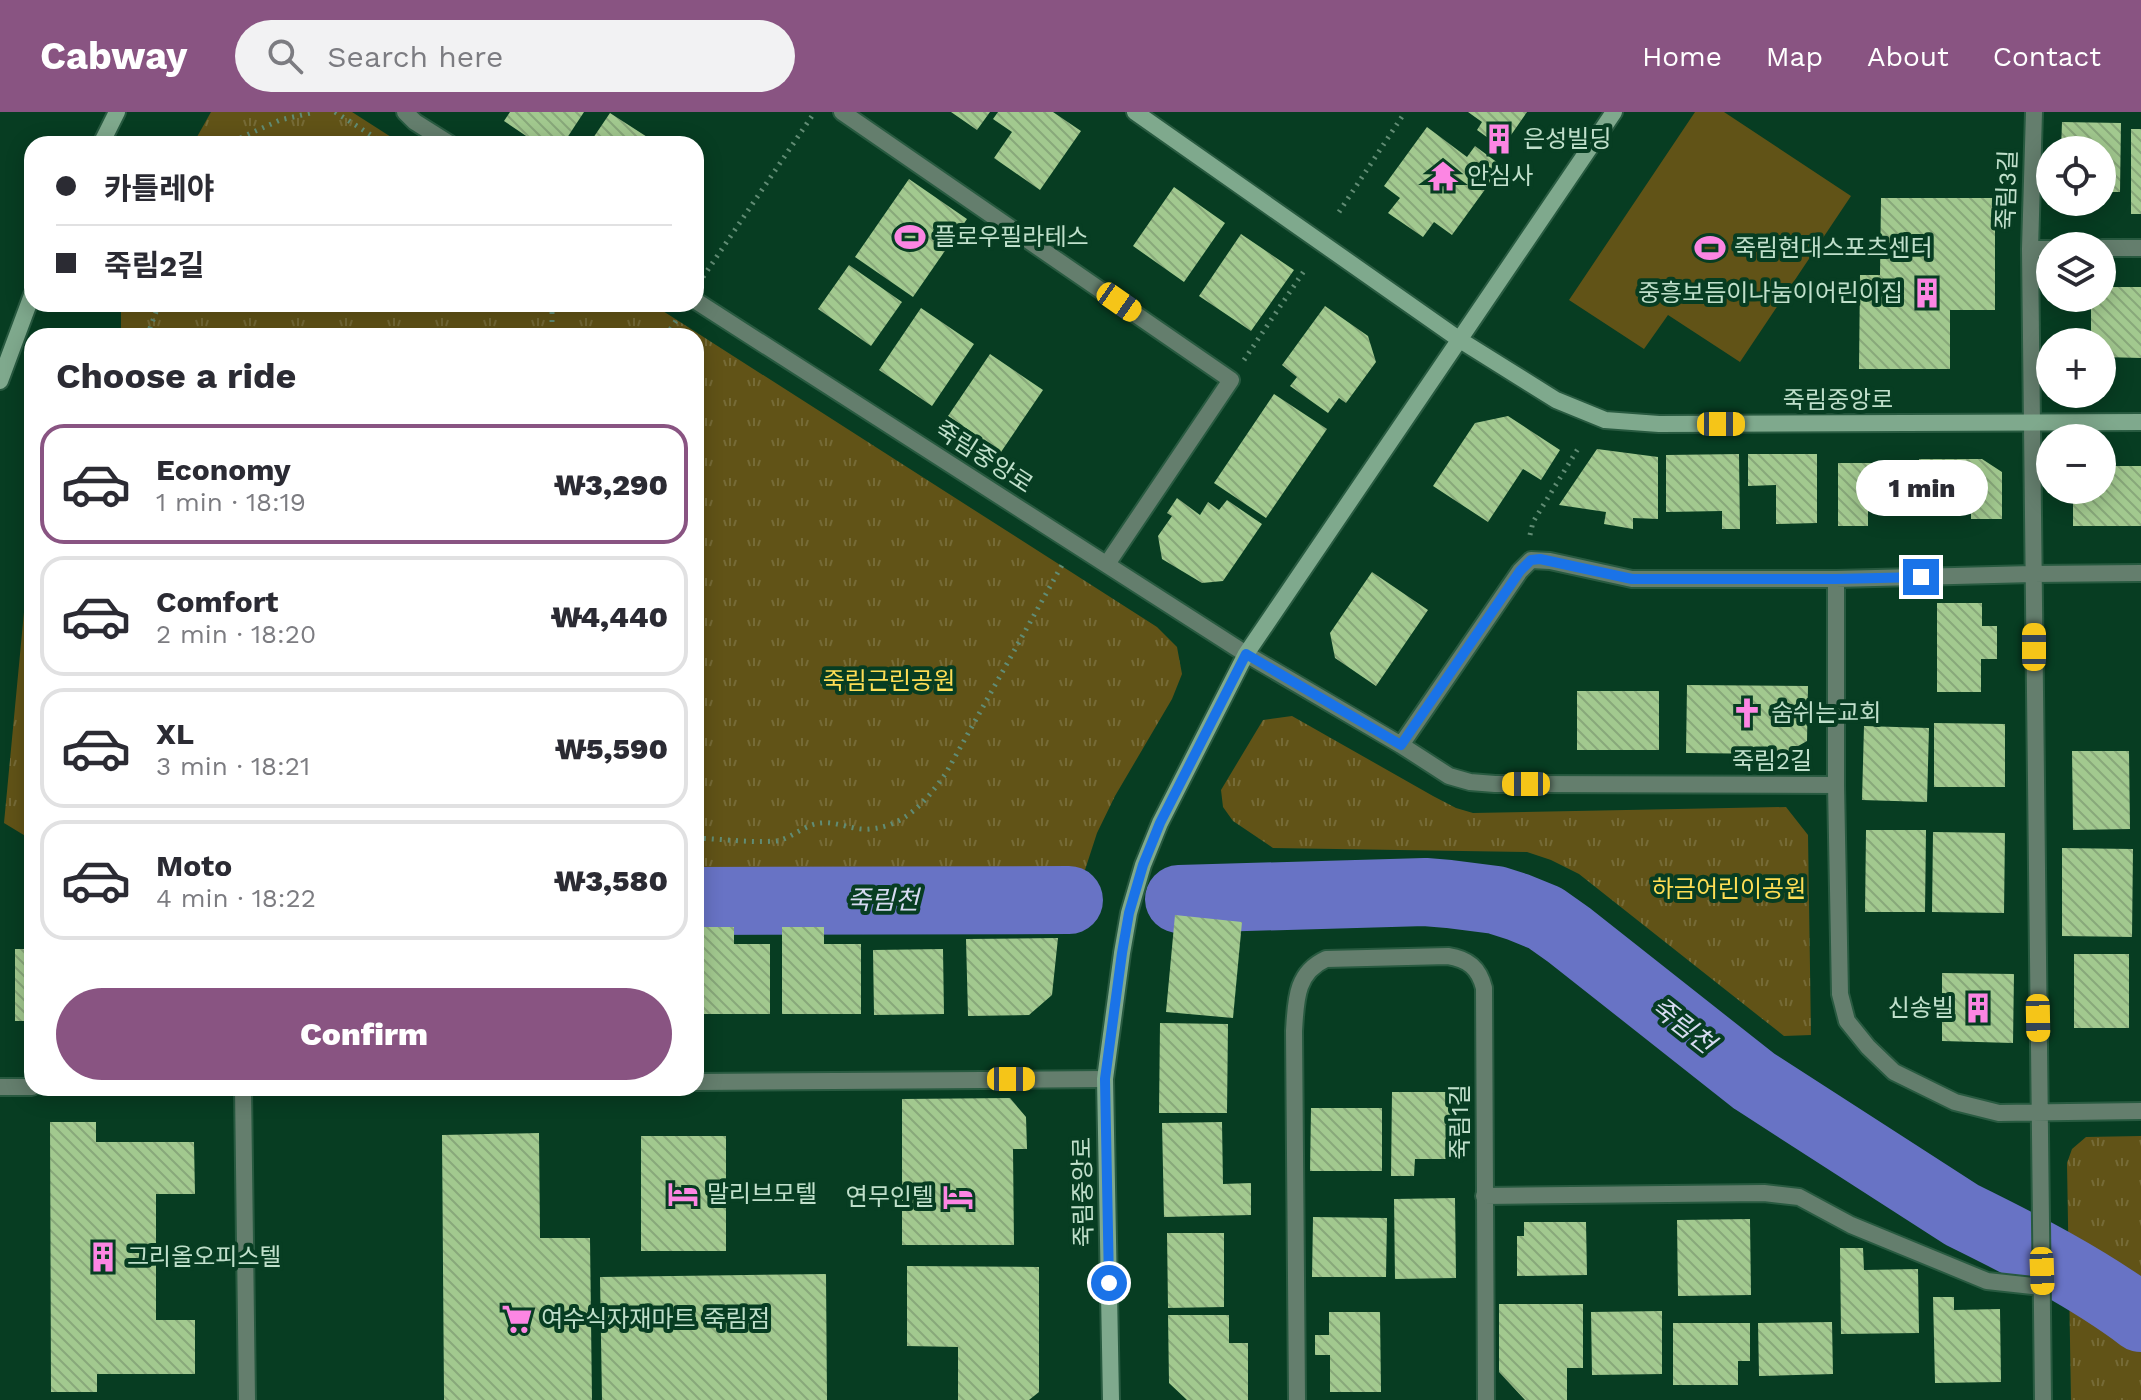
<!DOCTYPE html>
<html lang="en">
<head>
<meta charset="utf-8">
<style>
	:root { --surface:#fff; --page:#f2f2f3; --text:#2b2b33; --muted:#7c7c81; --line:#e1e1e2; --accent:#895482 }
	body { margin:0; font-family:"Work Sans","Noto Sans KR",sans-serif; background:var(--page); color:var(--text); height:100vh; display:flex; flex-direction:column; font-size:30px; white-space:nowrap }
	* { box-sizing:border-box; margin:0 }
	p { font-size:26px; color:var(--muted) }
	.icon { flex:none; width:44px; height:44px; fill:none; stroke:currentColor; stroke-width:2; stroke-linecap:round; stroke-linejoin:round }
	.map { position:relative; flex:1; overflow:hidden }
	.drawer { position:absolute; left:24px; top:216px; width:680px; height:768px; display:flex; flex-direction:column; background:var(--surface); border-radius:24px; box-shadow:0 4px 20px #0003 }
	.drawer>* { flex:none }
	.banner { position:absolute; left:24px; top:24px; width:680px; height:176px; border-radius:24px; box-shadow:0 4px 20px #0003; display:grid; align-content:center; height:176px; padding:0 32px; background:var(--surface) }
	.controls { position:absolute; left:2036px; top:24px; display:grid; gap:16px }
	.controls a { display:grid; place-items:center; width:80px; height:80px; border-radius:50%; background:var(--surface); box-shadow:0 4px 20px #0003; font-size:40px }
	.end { position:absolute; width:36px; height:36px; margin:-18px; border:10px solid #1a73e8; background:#fff; box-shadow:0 0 0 4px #fff }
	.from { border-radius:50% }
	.bubble { position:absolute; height:56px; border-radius:28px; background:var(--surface); box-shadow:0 4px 20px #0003; font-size:26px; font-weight:800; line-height:56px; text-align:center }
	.car { position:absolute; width:24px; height:48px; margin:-24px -12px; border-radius:10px; box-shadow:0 0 6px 2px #0007; background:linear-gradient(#f5c518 24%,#345 0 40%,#f5c518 0 76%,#345 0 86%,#f5c518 0) }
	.banner b { display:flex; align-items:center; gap:28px; height:76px; font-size:30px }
	.banner b+b { border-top:2px solid var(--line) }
	.banner i { width:20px; height:20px; background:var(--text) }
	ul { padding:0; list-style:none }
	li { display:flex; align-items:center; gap:24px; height:120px; margin:0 16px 12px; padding:0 16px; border:4px solid var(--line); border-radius:24px }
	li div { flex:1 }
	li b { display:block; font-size:30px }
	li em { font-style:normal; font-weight:800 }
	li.current { border-color:var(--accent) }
	li>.icon { width:72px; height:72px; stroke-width:1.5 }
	h2 { padding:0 32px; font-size:36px; line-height:96px }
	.cta { display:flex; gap:16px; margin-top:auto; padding:16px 32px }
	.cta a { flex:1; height:92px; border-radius:48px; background:var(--accent); color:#fff; font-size:32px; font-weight:800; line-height:92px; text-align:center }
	header { display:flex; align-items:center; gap:48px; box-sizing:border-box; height:112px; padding:0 40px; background:var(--accent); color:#fff }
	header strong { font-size:38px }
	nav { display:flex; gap:44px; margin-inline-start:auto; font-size:28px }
	.search { width:560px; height:72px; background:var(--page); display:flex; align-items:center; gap:20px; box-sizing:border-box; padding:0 28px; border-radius:44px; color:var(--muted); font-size:30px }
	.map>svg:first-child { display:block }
	.grass { fill:url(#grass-tufts) }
	.garden { fill:#615317 }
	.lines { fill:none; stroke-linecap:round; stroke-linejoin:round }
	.river { stroke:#6873c5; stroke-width:68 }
	.building { fill:url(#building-back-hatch) }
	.street-casing { stroke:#285a40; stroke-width:20 }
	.secondary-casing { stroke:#285a40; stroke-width:20 }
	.path { stroke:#618c74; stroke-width:5; stroke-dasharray:2 6; stroke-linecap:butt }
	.street { stroke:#647e6d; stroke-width:16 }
	.secondary { stroke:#7fa98d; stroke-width:16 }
	.route { stroke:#1a73e8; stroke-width:10 }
	.labels { text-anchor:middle; stroke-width:8; stroke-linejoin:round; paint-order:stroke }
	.poi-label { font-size:24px; fill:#c0e0cb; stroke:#073d22; text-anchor:start }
	.street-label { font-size:24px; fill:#c0e0cb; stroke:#073d22 }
	.park-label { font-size:24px; fill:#fede55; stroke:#073d22 }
	.water-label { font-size:26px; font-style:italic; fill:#d6dbf1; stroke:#073d22 }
</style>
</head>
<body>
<header>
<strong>Cabway</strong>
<div class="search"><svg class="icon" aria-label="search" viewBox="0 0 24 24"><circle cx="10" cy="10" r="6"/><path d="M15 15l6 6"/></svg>Search here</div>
<nav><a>Home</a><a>Map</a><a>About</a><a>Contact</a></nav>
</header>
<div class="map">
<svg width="2141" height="1288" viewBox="0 0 2141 1288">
	<defs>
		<pattern id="grass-tufts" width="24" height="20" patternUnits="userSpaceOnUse" patternTransform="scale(2)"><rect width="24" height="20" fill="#615317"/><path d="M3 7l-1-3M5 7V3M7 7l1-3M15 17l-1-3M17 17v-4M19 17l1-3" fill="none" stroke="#766b37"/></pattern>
		<pattern id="building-back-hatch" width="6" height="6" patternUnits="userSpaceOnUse" patternTransform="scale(2)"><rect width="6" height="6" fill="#a2c98f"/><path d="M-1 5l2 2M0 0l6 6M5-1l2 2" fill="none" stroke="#88a87a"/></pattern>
	</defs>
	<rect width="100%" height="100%" fill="#073d22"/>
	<path class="grass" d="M211,0h141l50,32h-209z
		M121,192h531l505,323 20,20 5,27 -10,25 -57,97 -18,37 -13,40 -388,-5v-532h-575z
		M32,465v263l-28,-17 22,-232z
		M1292,604l141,80 23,12 17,5 313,-6 22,28 3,200 -27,1 -205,-162 -28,-14 -24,-8 -254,-4 -40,-27 -10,-14 -2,-17 42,-70z
		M2141,1024v264h-70l-4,-237 5,-14 14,-12z"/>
	<path class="garden" d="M1695,0h29l127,84 -111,166 -72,-47 -24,34 -75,-49z"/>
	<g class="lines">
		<path class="river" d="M1179,787l246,-7 24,2 47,6 22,7 27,11 24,17 185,146 208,134c59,29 126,63 179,103
			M696,789l373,-1"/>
	</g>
	<path class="building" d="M510,0h74l-21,32h-25l-34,-23z
		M951,0h39l-13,18z
		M998,0h55l28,19 -41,59 -46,-32 18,-26 -19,-13z
		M1468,0h59l-25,36 -25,-18 5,-8z
		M610,1l48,31h-69z
		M2062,10l59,1 -1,69h-18v-42h-41z
		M1427,15l40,30 8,-11 27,20 -50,69 -18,-13 -11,15 -35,-24 12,-15 -16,-12z
		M2131,17h10v85h-10z
		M909,67l58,40 -54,78 -58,-40z
		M1174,75l51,36 -41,59 -51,-36z
		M1881,86h114v112h-45v59h-91l1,-94h20z
		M1241,122l53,36 -43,61 -52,-35z
		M849,153l53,37 -31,44 -53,-37z
		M2102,175h39v71l-39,-1v-15h-11v-44h11z
		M1325,194l43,30 8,26 -30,41 -7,-5 -11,15 -38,-27 7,-9 -15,-12z
		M921,196l53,36 -42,62 -53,-36z
		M990,242l53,36 -42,62 -53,-36z
		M1274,282l53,35 -61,89 -52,-35z
		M1508,304l52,34 -19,30 -18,-11 -35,53 -55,-36 42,-63z
		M1597,337l61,8v62l-25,-1v11l-29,-5 2,-12 -47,-7z
		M1739,342l1,75h-18v-18l-56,1v-57z
		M1748,342h69v69l-41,1v-39l-28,1z
		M1919,347h63l20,13v47h-31v-15l-51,1z
		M1838,351h74v48h-44v15h-30z
		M2102,354h39v60h-68v-36h29z
		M1177,386l23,17 8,-13 11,8 8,-10 35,24 -39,57 -21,2 -40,-24 -4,-23 14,-20 -5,-3z
		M1372,460l56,38 -52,76 -41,-28 -5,-25z
		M1937,491h45v23h15v33h-16v33h-44z
		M1687,573l121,1 -1,55 -23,13 -98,-1z
		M1577,579h82v59h-82z
		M1934,611l71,1v63h-71z
		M1864,614l65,2 -2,74 -65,-2z
		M2072,639h57l1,78 -57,1z
		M1866,718h60l-1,82h-60z
		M1933,720l72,1 -1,80 -72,-1z
		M2062,736l71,1 -1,88 -70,-1z
		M1175,803l67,7 -9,96 -67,-6z
		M696,815h38v17h36v70h-74z
		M782,815h42v17h37v70h-79z
		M1058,826l-6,57 -23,20 -61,1 -2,-77z
		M15,837h17v72h-17z
		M943,837l1,65 -70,1 -1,-65z
		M2074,842h55v74h-55z
		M1942,861l72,1 -1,69 -71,-2z
		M1160,911l68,1 -1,89h-68z
		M1392,980h66v43h-12v24h-31l-1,17h-23z
		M1010,986l16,19 1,32h-14l1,96h-112v-146z
		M1311,996h71v63h-72z
		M50,1010h46v20h98l1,52h-39v126h39v54h-98v18h-46z
		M1222,1010l1,62 28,-1v32l-87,2 -2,-94z
		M539,1021l1,105h50l2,162h-148l-2,-265z
		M641,1024h85v115h-85z
		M1455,1086l1,80 -61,1 -1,-80z
		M1313,1105l74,1 -1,59h-74z
		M1750,1107l1,76 -73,1 -1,-76z
		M1524,1110h62l1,53 -70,1v-40h7z
		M1167,1121h57v74l-56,1z
		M1840,1136h23l1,22 54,-1 1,64 -78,1z
		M907,1154l132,1v125l-10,8h-71v-53l-51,-1z
		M826,1162l1,126h-225l-2,-123z
		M1933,1185h21v13l46,-1 1,73 -66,1z
		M1499,1192h84v64h-16v32h-42l-26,-28z
		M1662,1199v63l-70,1 -1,-63z
		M1329,1200h51l1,80h-51v-37h-15v-20h14z
		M1168,1203h61v28h19v57h-61l-18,-17z
		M1832,1210l1,52 -74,2 -1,-53z
		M1673,1211h77v38h-12v24h-65z"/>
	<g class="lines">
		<g class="street-casing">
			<path id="street" d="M405,0l10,10 35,22
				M842,0l389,268 -124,184
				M2034,0l-4,137 13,1151
				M2102,136h39
				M2030,137h20
				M696,189l550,353 155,91 48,31 21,6 25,2 341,1
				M1836,467v206l4,209 7,27 21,26 26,25 61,30 44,11 142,-2
				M1401,633l119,-174 11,-11 19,1 82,18h204l197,-5 108,-1
				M696,970l409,-3
				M0,975h32
				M243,976l4,312
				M1484,1084l280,-3 35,4 52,28 136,56 55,6
				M1297,1288l-3,-369c2,-29 1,-58 32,-72l122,-3c20,3 31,12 36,32l2,412"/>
		</g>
		<g class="secondary-casing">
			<path id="secondary" d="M1135,0l325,228 96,60 49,20 54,4 482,-2
				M101,32l16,-32
				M0,269l32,-86
				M1111,1288l-6,-321 17,-126 7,-40 14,-48 17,-42 86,-169 368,-542"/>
		</g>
		<path class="path" d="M335,0l50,32
			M236,32l2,-5 42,-19 35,-8
			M1339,100l66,-100
			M703,165l111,-164
			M552,192v32
			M147,224l12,-32
			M666,224l11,-17
			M1244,248l62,-92
			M1530,423l3,-13 46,-75
			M696,726c26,1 54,5 80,3 15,-2 29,-17 45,-18 16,-2 33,8 49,6 36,-3 57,-29 76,-56l116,-208"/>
		<use href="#street" class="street"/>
		<use href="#secondary" class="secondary"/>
	</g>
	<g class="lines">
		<path class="route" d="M1109,1171l-4,-204 17,-126 7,-40 14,-48 17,-42 86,-169 155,91 119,-174 11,-11 9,-1 92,20h204l85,-2"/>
	</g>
	<defs>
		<g id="building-bare" transform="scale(2.4)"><path d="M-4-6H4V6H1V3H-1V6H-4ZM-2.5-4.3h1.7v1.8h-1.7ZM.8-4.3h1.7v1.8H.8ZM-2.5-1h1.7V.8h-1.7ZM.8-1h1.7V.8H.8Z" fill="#fc86e3" stroke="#073d22" stroke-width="2.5" paint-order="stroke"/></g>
		<g id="temple-bare" transform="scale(2.4)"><path d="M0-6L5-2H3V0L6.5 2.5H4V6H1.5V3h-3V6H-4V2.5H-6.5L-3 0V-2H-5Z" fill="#fc86e3" stroke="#073d22" stroke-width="2.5" paint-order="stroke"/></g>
		<g id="stadium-bare" transform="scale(2.4)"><path d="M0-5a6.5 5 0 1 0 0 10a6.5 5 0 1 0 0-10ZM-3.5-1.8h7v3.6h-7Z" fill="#fc86e3" stroke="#073d22" stroke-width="2.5" paint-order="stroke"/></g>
		<g id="church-bare" transform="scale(2.4)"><path d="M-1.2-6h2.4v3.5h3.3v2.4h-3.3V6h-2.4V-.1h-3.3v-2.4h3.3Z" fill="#fc86e3" stroke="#073d22" stroke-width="2.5" paint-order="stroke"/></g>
		<g id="hotel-bare" transform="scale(2.4)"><path d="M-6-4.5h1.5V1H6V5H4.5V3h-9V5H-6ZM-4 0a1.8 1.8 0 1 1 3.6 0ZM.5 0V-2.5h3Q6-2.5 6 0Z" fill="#fc86e3" stroke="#073d22" stroke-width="2.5" paint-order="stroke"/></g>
		<g id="supermarket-bare" transform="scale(2.4)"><path d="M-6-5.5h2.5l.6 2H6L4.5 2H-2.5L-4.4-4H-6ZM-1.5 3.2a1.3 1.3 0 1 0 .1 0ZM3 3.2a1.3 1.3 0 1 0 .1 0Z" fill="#fc86e3" stroke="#073d22" stroke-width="2.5" paint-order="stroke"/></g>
	</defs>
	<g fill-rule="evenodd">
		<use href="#building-bare" x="1499" y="27"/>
		<use href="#temple-bare" x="1443" y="64"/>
		<use href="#stadium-bare" x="910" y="125"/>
		<use href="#stadium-bare" x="1710" y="136"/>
		<use href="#building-bare" x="1927" y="181"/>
		<use href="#church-bare" x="1747" y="601"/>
		<use href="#building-bare" x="1978" y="896"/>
		<use href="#hotel-bare" x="683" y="1082"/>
		<use href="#hotel-bare" x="958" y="1085"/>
		<use href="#building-bare" x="103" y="1145"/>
		<use href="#supermarket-bare" x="517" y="1207"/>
	</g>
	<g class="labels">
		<g class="poi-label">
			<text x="1523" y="35">은성빌딩</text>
			<text x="1467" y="72">안심사</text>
			<text x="934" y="133">플로우필라테스</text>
			<text x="1734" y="144">죽림현대스포츠센터</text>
			<text x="1903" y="189" text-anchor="end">중흥보듬이나눔이어린이집</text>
			<text x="1771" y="609">숨쉬는교회</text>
			<text x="1954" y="904" text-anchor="end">신송빌</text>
			<text x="707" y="1090">말리브모텔</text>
			<text x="934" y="1093" text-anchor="end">연무인텔</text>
			<text x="127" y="1153">그리올오피스텔</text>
			<text x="541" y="1215">여수식자재마트 죽림점</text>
		</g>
		<g class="street-label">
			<text transform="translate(2007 78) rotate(-88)" y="8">죽림3길</text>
			<text x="1838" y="296">죽림중앙로</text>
			<text transform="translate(984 345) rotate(33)" y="8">죽림중앙로</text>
			<text x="1772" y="657">죽림2길</text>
			<text transform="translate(1460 1010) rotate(-90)" y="8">죽림1길</text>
			<text transform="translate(1083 1080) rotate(-91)" y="8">죽림중앙로</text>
		</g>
		<g class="park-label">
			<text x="889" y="577">죽림근린공원</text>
			<text x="1729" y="785">하금어린이공원</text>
		</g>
		<g class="water-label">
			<text x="883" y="797">죽림천</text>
			<text transform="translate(1683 913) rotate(38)" y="9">죽림천</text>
		</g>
	</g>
</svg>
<div class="controls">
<a><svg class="icon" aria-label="locate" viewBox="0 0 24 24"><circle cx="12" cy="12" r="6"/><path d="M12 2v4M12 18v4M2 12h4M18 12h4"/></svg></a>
<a><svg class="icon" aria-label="layers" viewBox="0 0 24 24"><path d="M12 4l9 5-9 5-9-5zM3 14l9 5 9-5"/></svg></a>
<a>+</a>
<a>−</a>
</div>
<i class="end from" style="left:1109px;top:1171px"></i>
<i class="end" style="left:1921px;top:465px"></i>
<div class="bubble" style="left:1856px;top:348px;width:132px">1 min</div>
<i class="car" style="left:1119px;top:190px;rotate:125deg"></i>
<i class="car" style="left:1721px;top:312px;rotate:90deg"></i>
<i class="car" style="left:2034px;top:535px;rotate:0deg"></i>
<i class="car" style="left:1526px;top:672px;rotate:270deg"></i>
<i class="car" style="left:2038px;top:906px;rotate:179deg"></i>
<i class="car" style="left:1011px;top:967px;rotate:90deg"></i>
<i class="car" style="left:2042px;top:1159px;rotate:178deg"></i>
<div class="banner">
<b><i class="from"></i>카틀레야</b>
<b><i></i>죽림2길</b>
</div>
<section class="drawer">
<h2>Choose a ride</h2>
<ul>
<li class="current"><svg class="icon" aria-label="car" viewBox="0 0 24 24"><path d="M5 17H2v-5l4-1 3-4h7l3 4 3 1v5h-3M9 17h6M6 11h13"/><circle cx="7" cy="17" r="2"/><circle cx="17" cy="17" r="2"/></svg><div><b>Economy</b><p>1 min · 18:19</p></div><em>₩3,290</em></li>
<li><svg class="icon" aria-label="car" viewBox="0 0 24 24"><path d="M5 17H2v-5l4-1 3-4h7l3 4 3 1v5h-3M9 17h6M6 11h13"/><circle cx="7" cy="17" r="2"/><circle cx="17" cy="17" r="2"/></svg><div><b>Comfort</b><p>2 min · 18:20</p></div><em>₩4,440</em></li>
<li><svg class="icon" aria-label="car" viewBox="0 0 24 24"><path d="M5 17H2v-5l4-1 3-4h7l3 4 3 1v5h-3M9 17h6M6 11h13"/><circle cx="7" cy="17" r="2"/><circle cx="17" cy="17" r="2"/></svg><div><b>XL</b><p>3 min · 18:21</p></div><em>₩5,590</em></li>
<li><svg class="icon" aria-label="car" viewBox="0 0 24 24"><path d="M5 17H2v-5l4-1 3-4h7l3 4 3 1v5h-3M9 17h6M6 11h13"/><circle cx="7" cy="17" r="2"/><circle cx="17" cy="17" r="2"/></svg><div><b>Moto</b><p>4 min · 18:22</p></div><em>₩3,580</em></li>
</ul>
<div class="cta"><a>Confirm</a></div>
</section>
</div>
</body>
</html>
